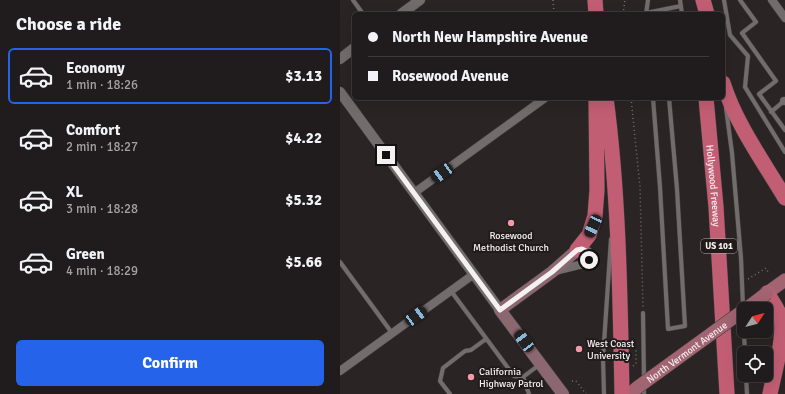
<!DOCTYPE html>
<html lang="en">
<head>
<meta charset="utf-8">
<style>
	:root { --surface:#201b1c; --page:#282425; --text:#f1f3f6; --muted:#a2a1a3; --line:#3d393b; --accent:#2563eb }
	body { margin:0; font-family:Signika,sans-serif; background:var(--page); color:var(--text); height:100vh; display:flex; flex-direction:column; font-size:15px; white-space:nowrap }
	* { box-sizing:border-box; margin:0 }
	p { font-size:13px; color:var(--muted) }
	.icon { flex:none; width:22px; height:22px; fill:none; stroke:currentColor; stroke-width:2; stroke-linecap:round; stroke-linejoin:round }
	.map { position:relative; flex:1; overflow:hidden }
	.side { display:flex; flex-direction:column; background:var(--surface); width:340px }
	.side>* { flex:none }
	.banner { position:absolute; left:12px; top:12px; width:373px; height:88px; border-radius:6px; box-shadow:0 4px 16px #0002,0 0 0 1px var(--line); display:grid; align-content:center; height:88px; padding:0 16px; background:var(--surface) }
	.needle { width:26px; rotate:54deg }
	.tools { position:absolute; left:397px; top:302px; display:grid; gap:8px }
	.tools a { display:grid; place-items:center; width:36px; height:36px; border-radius:6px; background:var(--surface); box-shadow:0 4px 16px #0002,0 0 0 1px var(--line); font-size:20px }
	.end { position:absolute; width:18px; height:18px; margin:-9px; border:5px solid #f5f0f1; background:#111; box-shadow:0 0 0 2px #111 }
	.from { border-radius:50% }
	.car { position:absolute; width:12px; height:24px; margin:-12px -6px; border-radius:5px; box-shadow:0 0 3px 1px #0007; background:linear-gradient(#222 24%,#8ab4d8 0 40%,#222 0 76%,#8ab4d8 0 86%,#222 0) }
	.banner b { display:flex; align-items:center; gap:14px; height:38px; font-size:15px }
	.banner b+b { border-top:1px solid var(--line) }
	.banner i { width:10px; height:10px; background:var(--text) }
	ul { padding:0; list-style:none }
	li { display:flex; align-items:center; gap:12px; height:56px; margin:0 8px 6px; padding:0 8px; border:2px solid transparent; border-radius:6px }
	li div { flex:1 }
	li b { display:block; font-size:15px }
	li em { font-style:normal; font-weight:700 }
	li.current { border-color:var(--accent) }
	li>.icon { width:36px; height:36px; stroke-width:1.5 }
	h2 { padding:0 16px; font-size:18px; line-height:48px }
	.cta { display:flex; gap:8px; margin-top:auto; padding:8px 16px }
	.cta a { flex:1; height:46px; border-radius:6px; background:var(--accent); color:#fff; font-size:16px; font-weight:700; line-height:46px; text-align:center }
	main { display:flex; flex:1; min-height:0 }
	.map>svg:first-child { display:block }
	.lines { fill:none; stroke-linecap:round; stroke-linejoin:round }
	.service-casing { stroke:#453f40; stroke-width:5 }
	.minor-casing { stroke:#453f40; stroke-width:9 }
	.tertiary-casing { stroke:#453f40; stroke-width:11 }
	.secondary-casing { stroke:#453f40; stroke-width:13 }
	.primary-casing { stroke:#453f40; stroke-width:14 }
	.motorway-casing { stroke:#453f40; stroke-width:16 }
	.path { stroke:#756f70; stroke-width:1.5; stroke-dasharray:1 3; stroke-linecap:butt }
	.service { stroke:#736c6d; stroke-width:4 }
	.minor { stroke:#736c6d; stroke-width:8 }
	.tertiary { stroke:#736c6d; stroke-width:10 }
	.secondary { stroke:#8b686f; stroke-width:12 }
	.primary { stroke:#a26471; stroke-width:13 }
	.motorway { stroke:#c25e74; stroke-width:15 }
	.primary-bridge-casing { stroke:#453f40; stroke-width:14; stroke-linecap:butt }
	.primary-bridge { stroke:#a26471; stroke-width:13 }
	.route { stroke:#f5f0f1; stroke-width:5 }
	.poi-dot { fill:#f39aaa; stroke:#211b1b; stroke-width:1.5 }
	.labels { text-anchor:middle; stroke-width:4; stroke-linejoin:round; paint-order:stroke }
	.shield { fill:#211b1b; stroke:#b5b0b1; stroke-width:1 }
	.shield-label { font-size:9px; font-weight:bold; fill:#f5f0f1 }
	.street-label { font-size:10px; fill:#f5f0f1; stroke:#211b1b }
	.poi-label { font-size:10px; fill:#f5f0f1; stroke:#211b1b; text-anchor:start }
</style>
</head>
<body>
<main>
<section class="side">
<h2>Choose a ride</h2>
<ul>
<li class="current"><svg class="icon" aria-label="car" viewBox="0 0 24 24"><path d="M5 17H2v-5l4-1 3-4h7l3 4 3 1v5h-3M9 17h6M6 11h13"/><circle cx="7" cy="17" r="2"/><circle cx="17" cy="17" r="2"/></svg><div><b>Economy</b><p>1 min · 18:26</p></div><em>$3.13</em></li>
<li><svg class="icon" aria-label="car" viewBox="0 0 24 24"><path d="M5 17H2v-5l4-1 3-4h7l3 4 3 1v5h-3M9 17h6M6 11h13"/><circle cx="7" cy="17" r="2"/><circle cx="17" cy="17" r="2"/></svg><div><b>Comfort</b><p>2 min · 18:27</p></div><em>$4.22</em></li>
<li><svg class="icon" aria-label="car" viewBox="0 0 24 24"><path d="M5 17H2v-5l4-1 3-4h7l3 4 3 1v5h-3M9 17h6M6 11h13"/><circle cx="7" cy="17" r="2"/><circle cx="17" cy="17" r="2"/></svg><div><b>XL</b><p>3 min · 18:28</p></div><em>$5.32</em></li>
<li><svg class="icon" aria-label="car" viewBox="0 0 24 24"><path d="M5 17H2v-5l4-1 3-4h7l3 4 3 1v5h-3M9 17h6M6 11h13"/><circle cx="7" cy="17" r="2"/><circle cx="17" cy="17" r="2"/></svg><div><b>Green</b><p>4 min · 18:29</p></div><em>$5.66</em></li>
</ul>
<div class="cta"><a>Confirm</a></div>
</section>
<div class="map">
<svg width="445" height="394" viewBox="0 0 445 394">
	<rect width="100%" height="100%" fill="#2a2425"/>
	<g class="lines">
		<g class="service-casing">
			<path id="service" d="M13,0l10,14
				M340,0l2,14
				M384,0l6,35 18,21 -3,31 40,65
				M400,0l16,22 -14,11 34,48 -17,13 26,36
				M306,13l35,-7
				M306,14l2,-14
				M313,98l7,89 8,142 17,-3 -8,-137 -8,-91
				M386,108l6,45 9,105 2,49
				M431,112l13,-11
				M0,262l52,71
				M111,291l63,85 9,1 16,-12
				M303,313l1,66
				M403,313l2,40
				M406,375l1,19
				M183,377l6,17
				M304,385v9
				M110,394l-10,-13 3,-13 22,-17 6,-1 15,-11
				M264,394l-1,-36 8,-119"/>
		</g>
		<g class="minor-casing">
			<path id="minor" d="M432,0l13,18
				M444,101h1
				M74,193l131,-95
				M215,271l32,-8 3,-6 -2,-6 -6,-2 -5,1
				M0,371l134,-97"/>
		</g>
		<g class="tertiary-casing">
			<path id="tertiary" d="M61,14l19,-14
				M0,59l14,-11
				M0,92l160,218"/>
		</g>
		<g class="secondary-casing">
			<path id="secondary" d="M223,394l-63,-84 52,-38 25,-22"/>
		</g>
		<g class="primary-casing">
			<path id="primary" d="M427,293l18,-13
				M290,394l8,-7"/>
		</g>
		<g class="motorway-casing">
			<g id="motorway">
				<path d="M255,0l1,14"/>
				<path d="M363,0l4,14"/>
				<path d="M383,83c13,41 40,78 62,115"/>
				<path d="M266,98c13,98 14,197 16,296"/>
				<path id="s1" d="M366,98l10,109 11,187"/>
				<path d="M237,250l12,-15 6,-19 2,-26 -1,-92"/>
				<path d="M427,293c5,8 11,16 14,25 4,20 -7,55 -11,76"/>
			</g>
		</g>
		<path class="path" d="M213,0l1,14
			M283,14l2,-14
			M291,98l9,89 3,121
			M408,279l18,-11 2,4
			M293,366l3,-2v-15
			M232,381h4l10,13"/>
		<use href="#service" class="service"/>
		<use href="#minor" class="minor"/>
		<use href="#tertiary" class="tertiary"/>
		<use href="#secondary" class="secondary"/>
		<use href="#primary" class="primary"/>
		<use href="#motorway" class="motorway"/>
		<g class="primary-bridge-casing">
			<g id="primary-bridge">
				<path d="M406,309l21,-16"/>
				<path id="s2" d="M298,387l106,-77"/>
			</g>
		</g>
		<use href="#primary-bridge" class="primary-bridge"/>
	</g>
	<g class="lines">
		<path class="route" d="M46,155l114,155 52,-38 25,-22 5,-1 6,3 2,6 -1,2"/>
	</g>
	<g class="poi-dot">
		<circle cx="171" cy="223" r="4"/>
		<circle cx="239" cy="349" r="4"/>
		<circle cx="131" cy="377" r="4"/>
	</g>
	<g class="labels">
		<rect class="shield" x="361" y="239" width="36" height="14" rx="3"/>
		<g class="shield-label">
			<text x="379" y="249">US 101</text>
		</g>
		<g class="street-label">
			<text dy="4" stroke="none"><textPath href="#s1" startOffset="88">Hollywood Freeway</textPath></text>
			<text dy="4" stroke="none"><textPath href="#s2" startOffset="60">North Vermont Avenue</textPath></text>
		</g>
		<g class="poi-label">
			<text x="171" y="239" text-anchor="middle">Rosewood<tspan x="171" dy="12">Methodist Church</tspan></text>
			<text x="247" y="347">West Coast<tspan x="247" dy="12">University</tspan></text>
			<text x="139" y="375">California<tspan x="139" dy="12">Highway Patrol</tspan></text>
		</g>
	</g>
</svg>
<div class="tools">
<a><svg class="needle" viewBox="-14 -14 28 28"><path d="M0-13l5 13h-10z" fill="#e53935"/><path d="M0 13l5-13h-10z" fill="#a2a1a3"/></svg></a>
<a><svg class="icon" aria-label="locate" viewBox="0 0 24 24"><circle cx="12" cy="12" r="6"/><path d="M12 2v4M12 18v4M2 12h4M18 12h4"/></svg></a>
</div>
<i class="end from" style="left:249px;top:260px"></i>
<i class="end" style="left:46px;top:155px"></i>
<i class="car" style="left:102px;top:173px;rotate:234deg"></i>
<i class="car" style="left:253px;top:226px;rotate:205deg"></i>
<i class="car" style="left:76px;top:316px;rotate:54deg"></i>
<i class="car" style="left:184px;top:341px;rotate:323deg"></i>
<div class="banner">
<b><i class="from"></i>North New Hampshire Avenue</b>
<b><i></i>Rosewood Avenue</b>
</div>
</div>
</main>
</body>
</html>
